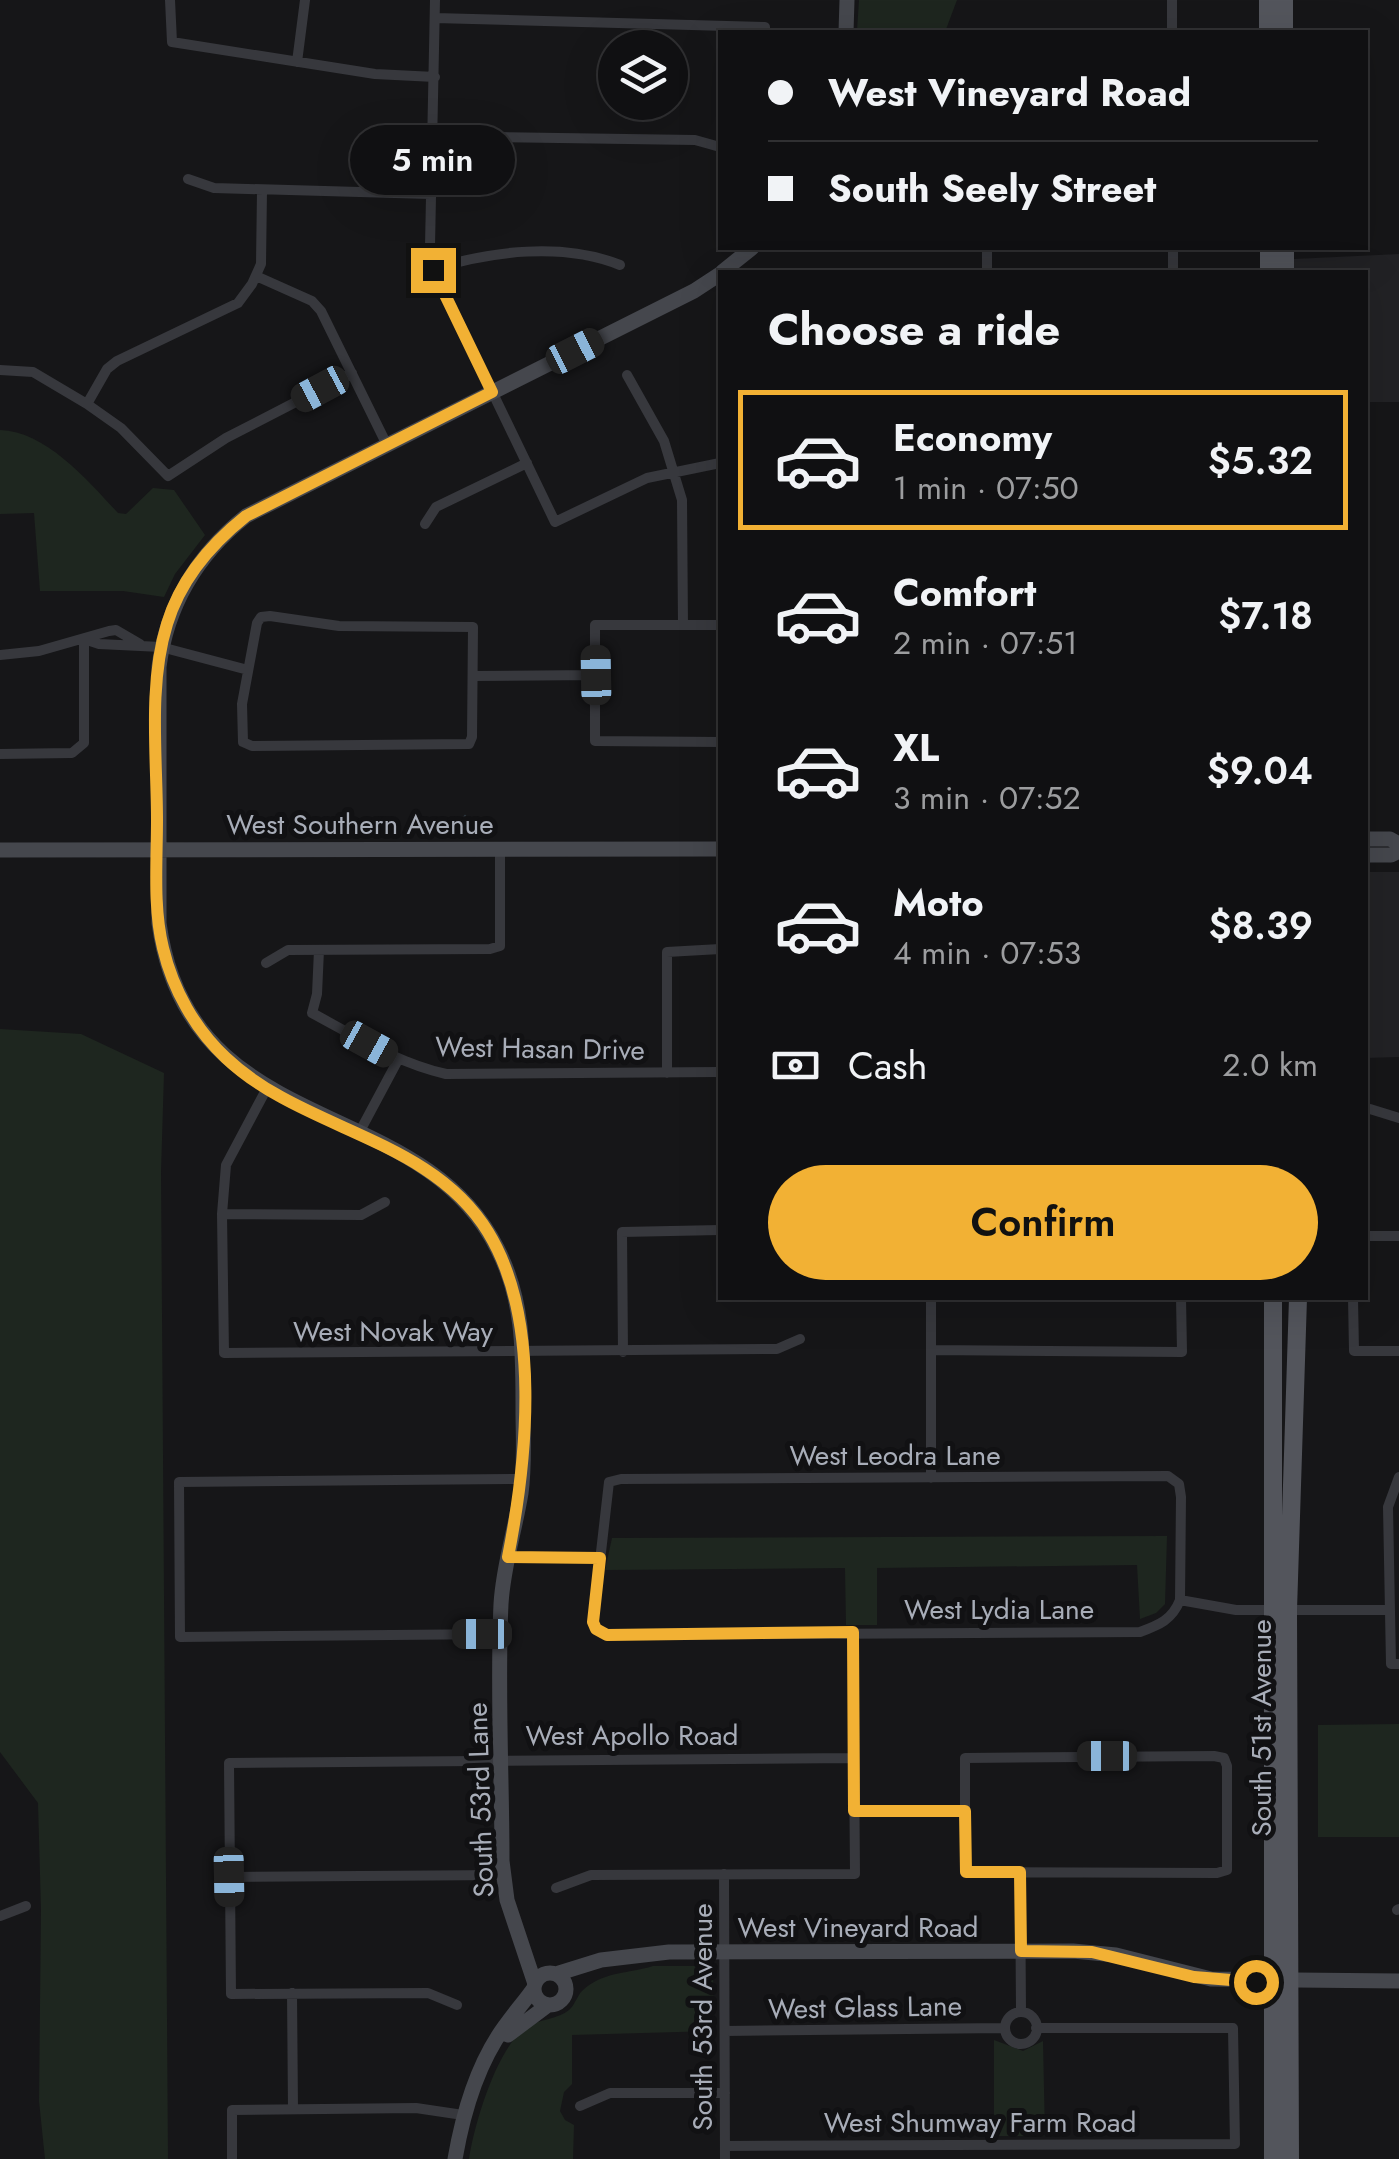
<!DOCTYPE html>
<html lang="en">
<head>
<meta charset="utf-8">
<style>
	:root { --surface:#101012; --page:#19191b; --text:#f1f3f6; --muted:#9c9d9f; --line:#303032; --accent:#f2b134 }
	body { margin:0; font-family:Jost,sans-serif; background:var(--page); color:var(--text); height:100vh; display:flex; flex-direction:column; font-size:38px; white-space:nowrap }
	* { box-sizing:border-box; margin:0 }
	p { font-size:32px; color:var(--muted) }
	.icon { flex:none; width:55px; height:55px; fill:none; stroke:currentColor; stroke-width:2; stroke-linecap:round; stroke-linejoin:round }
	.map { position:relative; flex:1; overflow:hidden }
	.panel { position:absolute; left:718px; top:270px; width:650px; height:1030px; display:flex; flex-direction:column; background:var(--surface); border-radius:0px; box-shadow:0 10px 40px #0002,0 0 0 2px var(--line) }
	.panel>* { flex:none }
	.top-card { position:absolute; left:718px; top:30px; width:650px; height:220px; border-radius:0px; box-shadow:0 10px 40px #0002,0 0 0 2px var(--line); display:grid; align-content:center; height:220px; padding:0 50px; background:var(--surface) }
	.controls { position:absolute; left:598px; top:30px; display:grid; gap:20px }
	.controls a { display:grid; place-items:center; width:90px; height:90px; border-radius:50%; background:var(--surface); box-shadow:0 10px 40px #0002,0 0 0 2px var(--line); font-size:50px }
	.end { position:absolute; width:45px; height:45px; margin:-22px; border:12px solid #f2b134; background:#111; box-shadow:0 0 0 5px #111 }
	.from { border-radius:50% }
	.bubble { position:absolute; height:70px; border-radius:35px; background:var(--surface); box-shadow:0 10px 40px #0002,0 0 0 2px var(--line); font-size:32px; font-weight:600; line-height:70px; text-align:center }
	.car { position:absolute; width:30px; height:60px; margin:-30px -15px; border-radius:12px; box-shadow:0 0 8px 2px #0007; background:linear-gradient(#222 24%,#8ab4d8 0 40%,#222 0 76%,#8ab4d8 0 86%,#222 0) }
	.top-card b { display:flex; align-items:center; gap:35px; height:95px; font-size:38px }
	.top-card b+b { border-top:2px solid var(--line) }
	.top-card i { width:25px; height:25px; background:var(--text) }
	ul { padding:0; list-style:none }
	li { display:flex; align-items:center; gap:30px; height:140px; margin:0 20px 15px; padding:0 30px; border:5px solid transparent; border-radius:0px }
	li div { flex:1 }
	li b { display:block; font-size:38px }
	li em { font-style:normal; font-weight:600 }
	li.on { border-color:var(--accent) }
	li>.icon { width:90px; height:90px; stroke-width:1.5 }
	h2 { padding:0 50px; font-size:45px; line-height:120px }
	.pay { display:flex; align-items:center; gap:25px; height:110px; padding:0 50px; font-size:38px }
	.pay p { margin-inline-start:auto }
	.button { display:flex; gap:20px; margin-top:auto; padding:20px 50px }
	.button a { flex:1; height:115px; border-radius:60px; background:var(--accent); color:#111; font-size:40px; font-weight:600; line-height:115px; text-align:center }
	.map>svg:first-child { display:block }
	.built { fill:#222225 }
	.green { fill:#1e261f }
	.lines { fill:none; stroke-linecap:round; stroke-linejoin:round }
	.stream { stroke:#2c353c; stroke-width:2.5 }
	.street { stroke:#37383d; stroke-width:10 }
	.secondary { stroke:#45474d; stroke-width:15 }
	.primary { stroke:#53555c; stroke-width:18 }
	.route { stroke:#f2b134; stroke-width:12 }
	.labels { text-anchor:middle; stroke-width:10; stroke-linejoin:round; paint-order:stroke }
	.street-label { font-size:28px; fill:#a8adb8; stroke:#111113 }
</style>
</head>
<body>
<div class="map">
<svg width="1399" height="2159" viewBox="0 0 1399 2159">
	<rect width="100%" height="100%" fill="#161618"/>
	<path class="built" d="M1399,254v148h-34v-130h-71v-13z
		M1365,872h34v185l-34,1z"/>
	<path class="green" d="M859,0h98l-12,32 -88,-1z
		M0,430c46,1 89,52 118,83l8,1 27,-26 21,2 31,45 -30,39 -11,23 -41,-6h-83l-6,-78 -34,1z
		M0,1029l81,5 83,39 -3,99 7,987h-123l-6,-58 2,-191 -3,-107 -38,-51z
		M1167,1536l-2,68 -9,9 -16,6 -3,-54 -260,3v57h-31l-1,-57 -240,2 7,-32z
		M1399,1724v113h-81v-112z
		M653,1966h55l5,3 1,62 -142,4v49l-8,8 -4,19 5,9 9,5 -1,34h-104c5,-34 28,-113 58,-132 12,-8 32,-8 42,-17 6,-5 8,-14 13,-19 21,-20 46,-17 71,-25z
		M994,2040l29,11 20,-10 2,95h-51z"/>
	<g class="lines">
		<path class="stream" d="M465,816v10"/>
		<path class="street" d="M170,0l2,42 203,32 60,3
			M435,0l-5,246 3,23 122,253 92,-44 73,-15
			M1172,0v32
			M435,18l330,9v5
			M297,62l8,-62
			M432,136l263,4 25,7
			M188,179l26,9 216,6
			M1173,248v24
			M433,269c58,-18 130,-27 187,-4
			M987,272v-24
			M256,276l56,25 9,10 65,132
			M0,370l33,2 54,32 34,24 47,48 58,-38 126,-65
			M627,375l37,66 18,59 1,125
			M87,404l20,-35 10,-8 121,-58 14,-19 9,-20 1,-73
			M425,524l11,-17 91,-44
			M270,616l69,10 134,1 -1,110 -3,7 -217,2 -9,-4 -1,-38 15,-81 4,-6z
			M720,625h-125v116l125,1
			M84,639l15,5 62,3 87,23
			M0,655l39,-4 70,-20 7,-1 24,14
			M473,676l122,-1
			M0,754l72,-1 12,-10v-104
			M319,950l-2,44 -5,19c43,23 85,50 134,61l274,-2
			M266,963l22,-13 202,-1 10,-3v-97
			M667,1073v-121l53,-3
			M267,1088l-41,77 -4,49 2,139 553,-4 23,-10
			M1370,1109l29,9
			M359,1133l39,-73
			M222,1214l139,1 24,-13
			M1365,1236h34
			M931,1298v180
			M1353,1298l1,53h45
			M931,1350l251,2 -1,-54
			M623,1352l-1,-120 98,-2
			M1168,1476l11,8 2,13 -1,103c-8,20 -21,25 -40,32l-533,3 -11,-6 -3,-7 16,-140 12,-3z
			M1399,1477l-11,30 3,157h8
			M508,1557l91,1
			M1180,1600l56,10h153
			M501,1634l-321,3 -1,-155 343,-3
			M1214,1756l10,2 3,8v104l-10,3 -252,-1v-114z
			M854,1811h111
			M1020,1872l1,140
			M724,1874l1,285
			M229,1877l274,-2
			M556,1888l35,-13 264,-1 -2,-242
			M1397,1910l2,-1
			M0,1916l26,-10
			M292,1993l1,116
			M457,2005l-29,-12 -197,1 -2,-231 625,-5
			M1005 2028a16 16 0 1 1 32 0a16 16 0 1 1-32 0Z
			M725,2031l280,-3
			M580,2106l30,-13h115
			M725,2146l510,-2 -2,-116h-197
			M232,2159v-49l184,-2 47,7"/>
		<path class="secondary" d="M846,32l1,-32
			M722,272l30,-24
			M1365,839h25l9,5
			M0,850l720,-1
			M1365,855h26l8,-4
			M534 1989a16 16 0 1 1 32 0a16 16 0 1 1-32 0Z
			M556,1974l45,-14 68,-8 404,-1 43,4 95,24 188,2
			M535,1984l-28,-84 -5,-39c0,-85 -5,-172 -1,-257 2,-37 14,-74 20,-111 4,-28 2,-56 2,-83 0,-57 1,-110 -26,-162 -78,-156 -309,-107 -338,-325v-256c8,-63 38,-112 87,-151l448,-225 26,-17
			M508,2035l40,-30
			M455,2159c8,-46 22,-95 50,-133 9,-13 20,-25 29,-38"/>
		<path class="primary" d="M1268,0v32
			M1284,0v32
			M1269,248v24
			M1285,248v24
			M1273,1298v861
			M1290,2159l-2,-549 10,-312"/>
	</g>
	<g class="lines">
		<path class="route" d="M433,270l59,122 -246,124c-35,28 -66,65 -79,108 -19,61 -10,133 -10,196 0,42 -4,88 6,128 10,42 32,81 63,110 77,73 204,79 262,174 54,88 39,228 20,325l92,1 -7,64 3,7 11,6 246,-3 1,179h111l1,61h54l1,79 71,1 102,25 62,5"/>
	</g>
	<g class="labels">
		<g class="street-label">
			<text x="360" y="834">West Southern Avenue</text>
			<text transform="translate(540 1048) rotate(1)" y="10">West Hasan Drive</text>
			<text x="393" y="1341">West Novak Way</text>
			<text x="895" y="1465">West Leodra Lane</text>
			<text x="999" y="1619">West Lydia Lane</text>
			<text transform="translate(1261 1728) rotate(-90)" y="10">South 51st Avenue</text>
			<text x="632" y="1745">West Apollo Road</text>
			<text transform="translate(480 1800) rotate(-92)" y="10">South 53rd Lane</text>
			<text x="858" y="1937">West Vineyard Road</text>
			<text transform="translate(865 2007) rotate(-1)" y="10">West Glass Lane</text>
			<text transform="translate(702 2017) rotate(-90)" y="10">South 53rd Avenue</text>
			<text x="980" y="2132">West Shumway Farm Road</text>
		</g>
	</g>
</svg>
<div class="controls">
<a><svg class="icon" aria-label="layers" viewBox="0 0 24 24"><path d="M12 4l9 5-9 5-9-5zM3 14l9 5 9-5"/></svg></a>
</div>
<i class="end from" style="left:1256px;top:1982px"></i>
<i class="end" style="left:433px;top:270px"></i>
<div class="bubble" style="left:350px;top:125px;width:165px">5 min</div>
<i class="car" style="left:575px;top:351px;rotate:63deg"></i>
<i class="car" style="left:320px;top:389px;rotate:242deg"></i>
<i class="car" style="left:596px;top:675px;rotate:359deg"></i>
<i class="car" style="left:369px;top:1044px;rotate:119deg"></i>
<i class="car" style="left:482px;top:1634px;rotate:270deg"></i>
<i class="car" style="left:1107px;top:1756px;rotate:270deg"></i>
<i class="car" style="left:229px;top:1877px;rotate:179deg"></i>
<div class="top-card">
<b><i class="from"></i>West Vineyard Road</b>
<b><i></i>South Seely Street</b>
</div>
<section class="panel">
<h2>Choose a ride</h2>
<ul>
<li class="on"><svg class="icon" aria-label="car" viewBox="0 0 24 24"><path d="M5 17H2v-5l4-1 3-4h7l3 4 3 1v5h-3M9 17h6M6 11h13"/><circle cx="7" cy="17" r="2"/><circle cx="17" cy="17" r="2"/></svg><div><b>Economy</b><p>1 min · 07:50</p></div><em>$5.32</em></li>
<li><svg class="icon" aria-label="car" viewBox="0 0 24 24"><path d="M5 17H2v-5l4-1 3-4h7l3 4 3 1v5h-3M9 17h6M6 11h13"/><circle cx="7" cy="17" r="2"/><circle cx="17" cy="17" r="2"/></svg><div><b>Comfort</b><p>2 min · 07:51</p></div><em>$7.18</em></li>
<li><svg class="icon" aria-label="car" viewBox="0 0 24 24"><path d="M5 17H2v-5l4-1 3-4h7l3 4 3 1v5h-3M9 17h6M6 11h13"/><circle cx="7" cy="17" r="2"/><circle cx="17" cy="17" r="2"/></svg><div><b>XL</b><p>3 min · 07:52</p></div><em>$9.04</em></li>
<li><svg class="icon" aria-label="car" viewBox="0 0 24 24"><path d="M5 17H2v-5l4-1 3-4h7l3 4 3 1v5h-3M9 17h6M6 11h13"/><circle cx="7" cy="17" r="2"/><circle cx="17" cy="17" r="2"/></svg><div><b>Moto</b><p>4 min · 07:53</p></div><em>$8.39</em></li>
</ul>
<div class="pay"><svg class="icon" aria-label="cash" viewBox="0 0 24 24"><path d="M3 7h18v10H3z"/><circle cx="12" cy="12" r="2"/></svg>Cash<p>2.0 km</p></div>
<div class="button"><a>Confirm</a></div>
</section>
</div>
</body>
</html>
